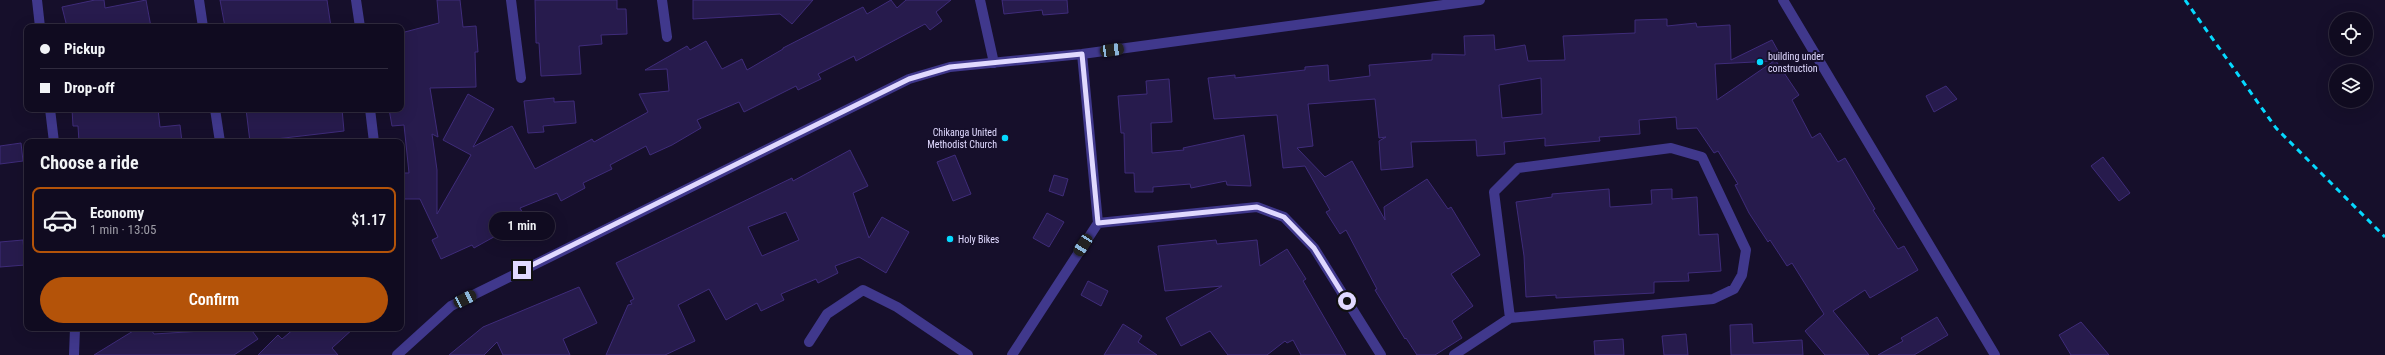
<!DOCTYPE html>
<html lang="en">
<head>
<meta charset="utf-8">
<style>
	:root { --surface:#100b20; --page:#191429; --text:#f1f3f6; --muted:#9c9ba5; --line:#302b3e; --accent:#b45309 }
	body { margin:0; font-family:"Roboto Condensed",sans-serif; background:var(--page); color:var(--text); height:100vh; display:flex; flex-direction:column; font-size:15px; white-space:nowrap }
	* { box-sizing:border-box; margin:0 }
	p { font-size:13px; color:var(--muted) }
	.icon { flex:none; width:22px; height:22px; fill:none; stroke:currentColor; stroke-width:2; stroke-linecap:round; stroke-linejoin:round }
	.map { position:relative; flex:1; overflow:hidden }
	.panel { position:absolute; left:24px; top:139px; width:380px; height:192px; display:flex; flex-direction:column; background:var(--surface); border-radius:8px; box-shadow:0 4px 16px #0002,0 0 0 1px var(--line) }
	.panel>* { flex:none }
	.top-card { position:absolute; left:24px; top:24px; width:380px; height:88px; border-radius:8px; box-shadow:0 4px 16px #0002,0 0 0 1px var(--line); display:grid; align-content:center; height:88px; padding:0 16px; background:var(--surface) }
	.fabs { position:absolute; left:2329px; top:12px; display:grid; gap:8px }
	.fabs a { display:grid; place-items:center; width:44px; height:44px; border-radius:50%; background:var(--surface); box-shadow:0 4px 16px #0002,0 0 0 1px var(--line); font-size:20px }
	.end { position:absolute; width:18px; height:18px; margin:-9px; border:5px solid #e0d9ff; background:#111; box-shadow:0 0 0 2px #111 }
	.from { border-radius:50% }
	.bubble { position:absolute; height:28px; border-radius:14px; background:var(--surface); box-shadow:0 4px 16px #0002,0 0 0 1px var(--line); font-size:13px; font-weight:600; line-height:28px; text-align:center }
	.car { position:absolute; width:12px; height:24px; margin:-12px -6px; border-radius:5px; box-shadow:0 0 3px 1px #0007; background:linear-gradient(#222 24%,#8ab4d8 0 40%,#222 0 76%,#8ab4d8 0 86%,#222 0) }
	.top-card b { display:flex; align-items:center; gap:14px; height:38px; font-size:15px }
	.top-card b+b { border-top:1px solid var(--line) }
	.top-card i { width:10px; height:10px; background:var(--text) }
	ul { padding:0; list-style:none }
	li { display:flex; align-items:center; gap:12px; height:66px; margin:0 8px 6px; padding:0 8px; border:2px solid transparent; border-radius:8px }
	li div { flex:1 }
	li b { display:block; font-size:15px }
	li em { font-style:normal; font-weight:600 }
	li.selected { border-color:var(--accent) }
	li>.icon { width:36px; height:36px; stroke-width:1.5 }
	h2 { padding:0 16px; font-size:18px; line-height:48px }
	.cta { display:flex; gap:8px; margin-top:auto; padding:8px 16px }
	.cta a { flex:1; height:46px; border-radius:24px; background:var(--accent); color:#fff; font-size:16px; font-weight:600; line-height:46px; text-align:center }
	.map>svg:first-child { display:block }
	.building { fill:#271b4d; stroke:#3f2c7a; fill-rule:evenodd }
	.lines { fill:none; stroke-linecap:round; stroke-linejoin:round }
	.minor { stroke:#40388c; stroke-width:10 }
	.rail { stroke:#05d9ff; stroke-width:3; stroke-dasharray:6 5; stroke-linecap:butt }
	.route { stroke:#e0d9ff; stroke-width:5 }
	.poi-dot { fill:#05d9ff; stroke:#160f2b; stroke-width:1.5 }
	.labels { text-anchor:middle; stroke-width:4; stroke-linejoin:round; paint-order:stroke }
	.poi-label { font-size:10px; fill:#e0d9ff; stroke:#160f2b; text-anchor:start }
</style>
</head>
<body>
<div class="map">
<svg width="2385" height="355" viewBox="0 0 2385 355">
	<rect width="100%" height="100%" fill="#160f2b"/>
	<path class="building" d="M95,0h9l1,8 41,-8 5,27h-84l-5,-20z
		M220,0h107l4,27h-106z
		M437,0h23l3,27 13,-1 2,26h-3l1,35 -46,1 8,49 -6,-3 5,36v44l34,-59 -28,-15 25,-46 26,15 -21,38 39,-21 23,43 57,-30 2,3 54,-30 -9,-18 30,-3 -2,-22 -22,1 42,-24 3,4 16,-9 16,28 20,-10 5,11 36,-21v-1l80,-41 4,7 24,-14 6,8 9,-8h45l-15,12 6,9 -12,9 -5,-6 -69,37 -2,-5 -36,18 3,5 -23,11 -2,-4 -52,26 -5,-10 -42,18 4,8 -29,17 -22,10 -4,-9 -36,19 2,4 -29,14 2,5 -24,13 -4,-8 -37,15 6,11 -52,29 -2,-3 -31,14 -9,-19 6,-3 -18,-38h-19v-26h8l-5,-48 -12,1 -3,-17h12v-76l38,-10z
		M535,0h82v9h9l1,25 -26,1 1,9 -23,2 2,28 -40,2 -2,-33h-3z
		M693,0h120l-21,24 -12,-10 -87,5z
		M1002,0h65l1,13 -25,2 -1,-5 -38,4z
		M1667,19v7l29,-3 1,4 33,-2 1,35 41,-20 11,20 -7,1 23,34 -7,5 20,38 8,-5 18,29 7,-4 30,51 -2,1 25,39 6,-3 14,24 -48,28 -5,-8 -32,21 36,44h-44l-20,-24 19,-17 -32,-51 -5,3 -17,-26 -2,2 -19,-29 -14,-28 3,-1 -20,-33 -4,2 -17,-25 -20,1 -1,-12 -37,3 1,14 -41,3 1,4 -55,5v-8l-41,4 1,12 -28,2 -1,-16 -65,2 2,25 -32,3 -2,-29 7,-4 -7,1 -4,-39 -67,5 5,42 -16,2 28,29 27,-16 33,59 -1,-13 43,-28 21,30 3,-2 29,48 -29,19 22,32 -21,15 10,17 -27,17h-18l-11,-17 -1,1 -30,-49 2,-1 -31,-59 -6,4 -14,-22 4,-2 -25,-44 -22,2 -6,-53 -63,4 -6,-41 27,-3v3l70,-8v-3l23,-2 1,16 41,-5 -1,-11 63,-5v-6l33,1 -1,-19 30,-1 1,15 30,-5 3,16 37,-1 -2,-24 72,-3v-13zM1774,61l-57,39 -2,-36zM1541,78l1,36 -40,4 -3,-33z
		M1169,79l3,43 -21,1 1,30 32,-3 -1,-2 61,-13 7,51 -24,-1 -1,-4 -35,7 -1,-4 -37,3v5h-18l-1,-19h-9l-1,-40h-3l-3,-37 29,-2 -1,-13z
		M1946,86l11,13 -23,13 -8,-16z
		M554,98v4l20,-1 2,22 -33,3 1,6 -16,1 -4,-32z
		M72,109h86l2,18 20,-2 2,17h-103l-1,-16h-5z
		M246,109h54v2l42,-2 2,22 -94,11z
		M21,143l2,18 -23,3v-18z
		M850,150l18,36 -15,7 16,45 13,-21 27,15 -23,41 -27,-16 -24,9 3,7 -20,10 -2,-4 -35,15 3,6 -23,11 -4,-8 -31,17 -17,-31 -31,16 17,36 -30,14h-59l22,-50 4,-1 -2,-3 4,-2 -18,-36 176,-85 1,3zM786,212l13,28 -37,16 -14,-29z
		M955,155l16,39 -18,7 -16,-39z
		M2103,157l27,36 -11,8 -28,-35z
		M1054,175l14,4 -5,17 -14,-5z
		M1609,189l1,18 42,-3 -1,-14 21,-1v10l25,-2 2,38 19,-1 3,37 -33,2 1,8 -35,1v11l-98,5v-3l-30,2 -2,-41 -8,-54 36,-5v-3z
		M1047,213l17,9 -15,25 -16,-9z
		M23,240l2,25 -25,2v-25z
		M1216,240l1,4 40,-4 3,26 27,-17 19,30 -3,2 43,74h-45l-8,-15 -6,3 -2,-2 -18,14h-39l-18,-24 -29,15 -15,-28 56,-32 -57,5 -7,-45z
		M1088,281l20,10 -7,15 -20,-11z
		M579,287l18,36 -34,16 7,16h-67l-6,-13 -13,13h-35l34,-28z
		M1937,317l11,18 -34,20h-36l25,-14 -2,-3z
		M2081,322l12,14 16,19h-38l-12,-20z
		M1123,324l19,12 -4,6 19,13h-53z
		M1752,324l1,19 49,-3 1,15h-72l-1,-30z
		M138,328h12l4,6 96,-6 8,11 -24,16h-140z
		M295,328h59l-22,20 6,7h-80l20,-20 4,4z
		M1686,334l2,21h-24l-2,-19z
		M1623,339l1,16h-29l-1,-14z"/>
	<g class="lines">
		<path class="minor" d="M37,0l3,27
			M199,0l4,27
			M356,0l4,27
			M511,0l10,78
			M662,0l5,37
			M980,0l14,63
			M1783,0l212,355
			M50,109l4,33
			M215,109l5,33
			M370,109l4,33
			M1098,223l159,-16 27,10 30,31 67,107
			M809,342l18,-28 36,-24 34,17 71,48
			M74,355l1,-27
			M397,355l54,-49 458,-227 41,-12 132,-13 398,-54
			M1012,355l86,-132 -16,-169
			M1454,355l56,-37 203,-19 21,-10 8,-14 4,-25 -44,-93 -31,-9 -153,20 -24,24 16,126"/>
		<path class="rail" d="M2185,0l91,128 109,109"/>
	</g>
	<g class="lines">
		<path class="route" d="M522,270l387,-191 41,-12 132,-13 16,169 159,-16 27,10 30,31 33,53"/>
	</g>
	<g class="poi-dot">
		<circle cx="1760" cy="62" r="4"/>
		<circle cx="1005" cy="138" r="4"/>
		<circle cx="950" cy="239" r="4"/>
	</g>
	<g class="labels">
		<g class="poi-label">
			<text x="1768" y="60">building under<tspan x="1768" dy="12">construction</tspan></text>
			<text x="997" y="136" text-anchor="end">Chikanga United<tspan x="997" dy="12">Methodist Church</tspan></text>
			<text x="958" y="243">Holy Bikes</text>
		</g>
	</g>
</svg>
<div class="fabs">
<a><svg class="icon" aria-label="locate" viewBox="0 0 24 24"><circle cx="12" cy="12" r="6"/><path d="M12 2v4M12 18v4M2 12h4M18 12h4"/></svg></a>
<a><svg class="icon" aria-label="layers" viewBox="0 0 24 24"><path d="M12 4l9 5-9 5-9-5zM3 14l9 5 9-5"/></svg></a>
</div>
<i class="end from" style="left:1347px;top:301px"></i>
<i class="end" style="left:522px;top:270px"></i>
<div class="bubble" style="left:489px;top:212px;width:66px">1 min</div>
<i class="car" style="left:1112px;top:50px;rotate:82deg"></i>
<i class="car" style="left:1083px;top:245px;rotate:213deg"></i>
<i class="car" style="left:465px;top:299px;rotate:64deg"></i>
<div class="top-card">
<b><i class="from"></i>Pickup</b>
<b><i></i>Drop-off</b>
</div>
<section class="panel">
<h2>Choose a ride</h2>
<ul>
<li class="selected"><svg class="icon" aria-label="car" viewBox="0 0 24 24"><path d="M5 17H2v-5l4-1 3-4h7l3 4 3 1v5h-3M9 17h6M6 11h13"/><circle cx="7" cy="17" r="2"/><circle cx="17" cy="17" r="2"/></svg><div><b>Economy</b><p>1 min · 13:05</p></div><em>$1.17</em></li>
</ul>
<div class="cta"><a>Confirm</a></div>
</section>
</div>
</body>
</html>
